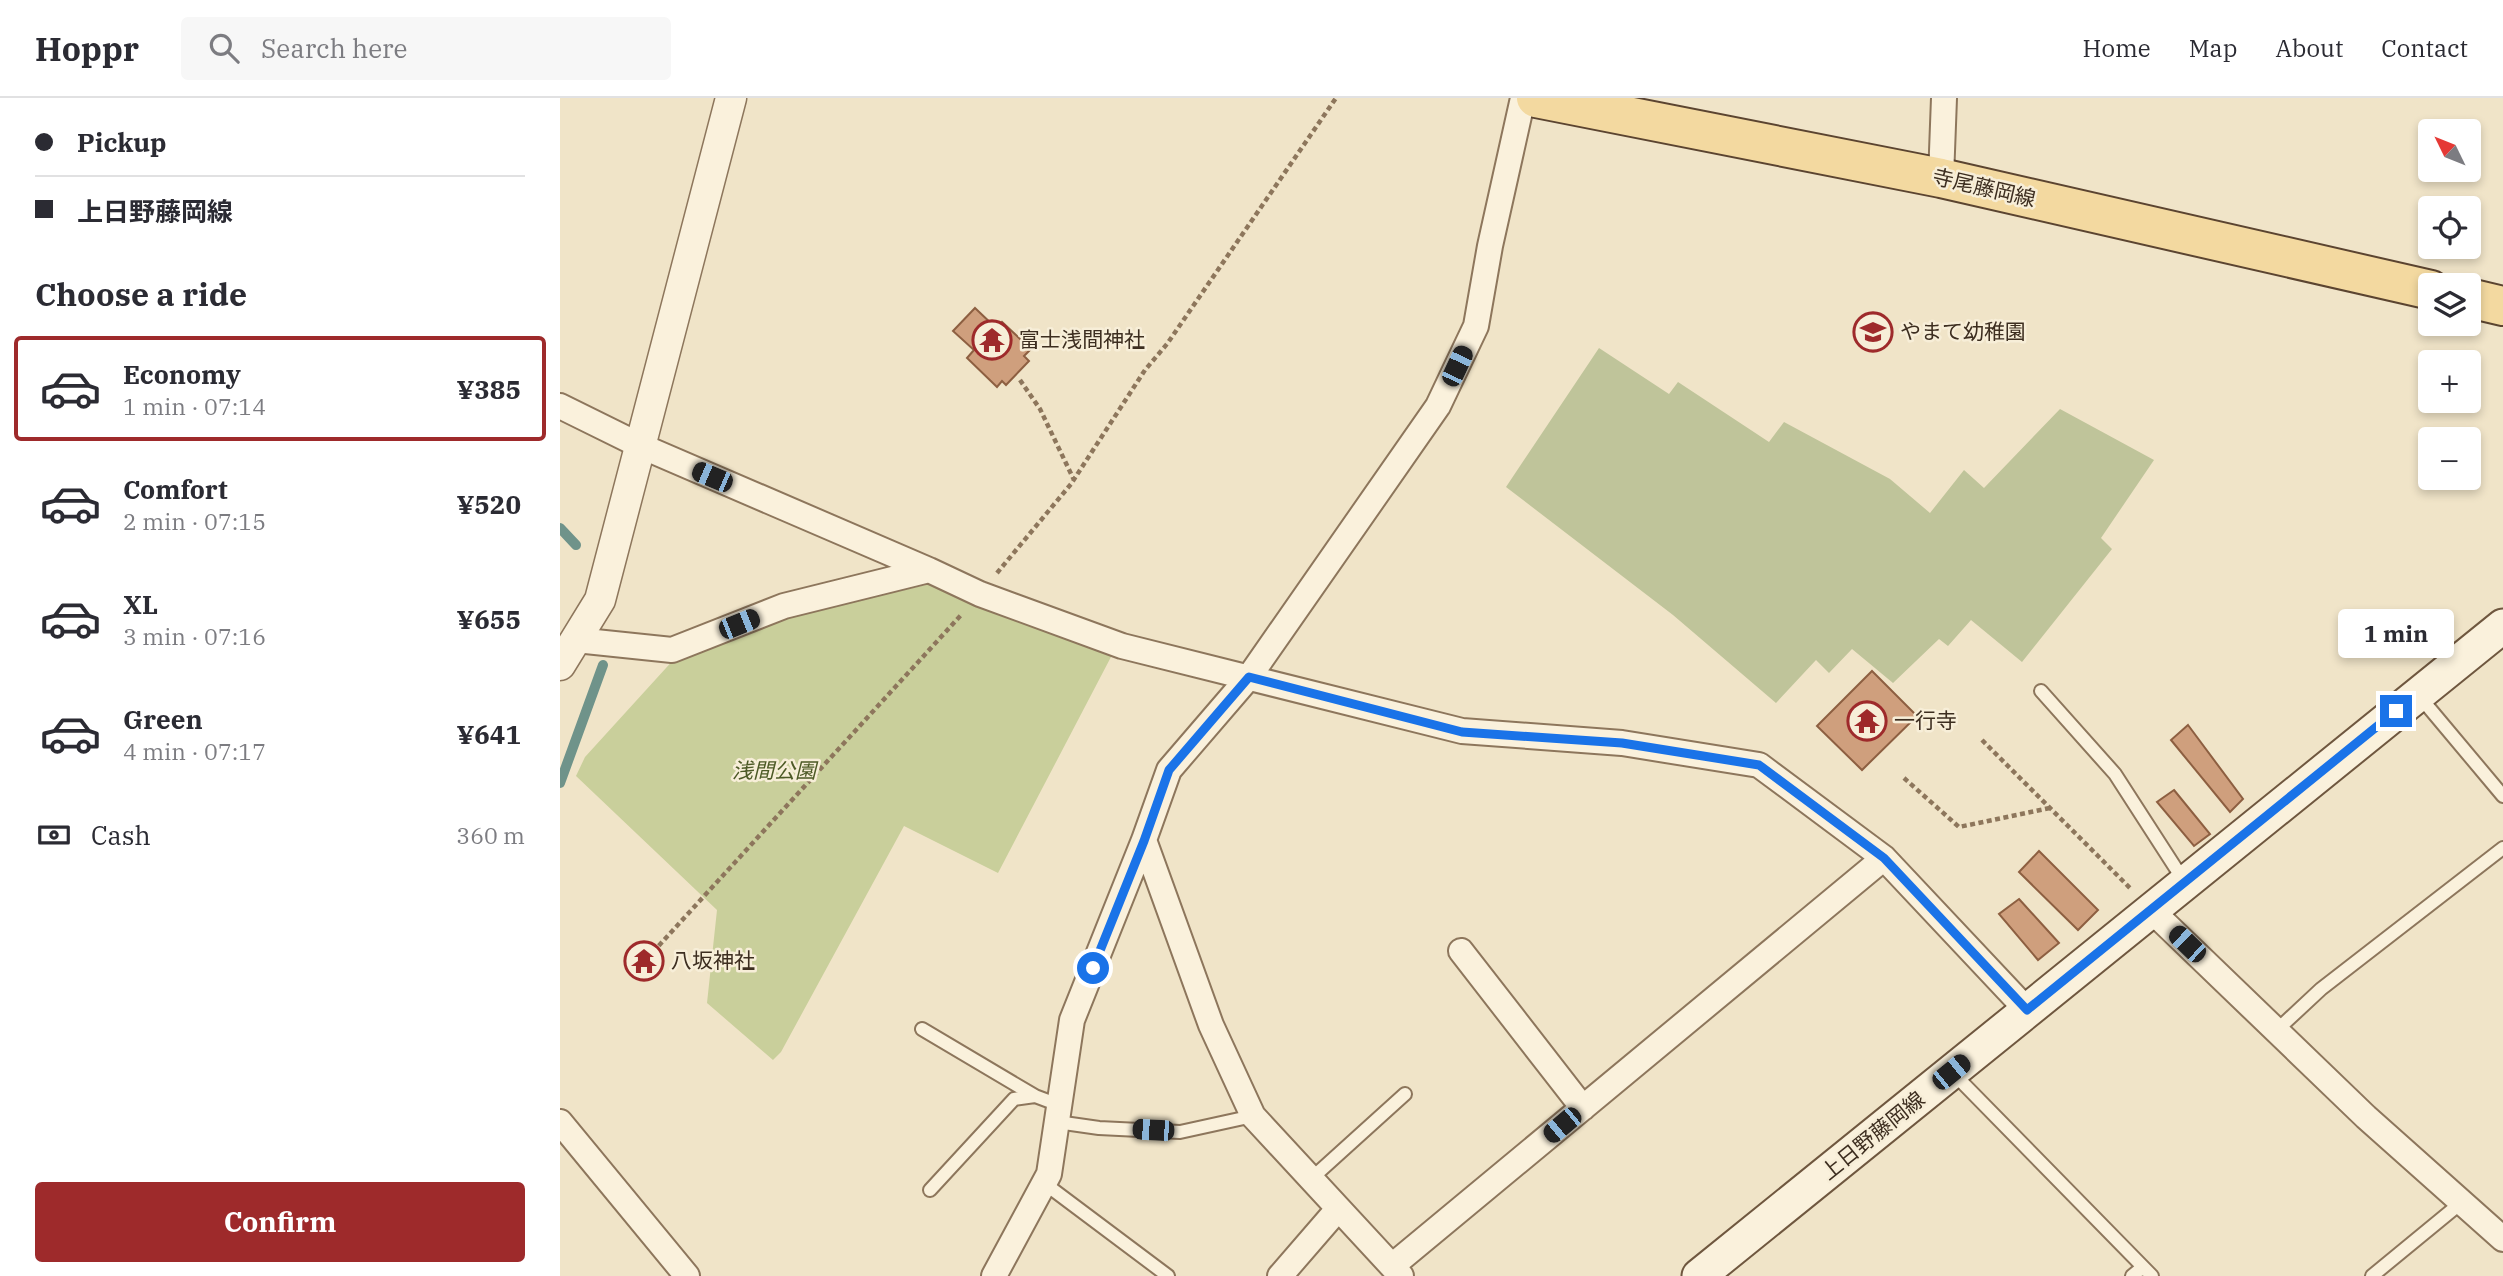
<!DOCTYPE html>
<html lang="en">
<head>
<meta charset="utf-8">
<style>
	:root { --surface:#fff; --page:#f7f7f7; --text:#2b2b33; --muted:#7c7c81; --line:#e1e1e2; --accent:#9e2a2b }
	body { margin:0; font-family:"IBM Plex Serif","Noto Sans JP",serif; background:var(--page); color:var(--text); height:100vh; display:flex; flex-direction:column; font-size:26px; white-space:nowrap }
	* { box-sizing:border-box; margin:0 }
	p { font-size:23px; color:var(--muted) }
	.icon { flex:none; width:38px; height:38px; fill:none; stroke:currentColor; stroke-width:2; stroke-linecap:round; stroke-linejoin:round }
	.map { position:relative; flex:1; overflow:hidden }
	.drawer { display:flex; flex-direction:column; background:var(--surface); width:560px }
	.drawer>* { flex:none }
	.hud { display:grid; align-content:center; height:154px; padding:0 35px; background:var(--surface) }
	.needle { width:46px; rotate:313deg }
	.fabs { position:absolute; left:1858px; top:21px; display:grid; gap:14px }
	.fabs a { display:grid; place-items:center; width:63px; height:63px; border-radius:7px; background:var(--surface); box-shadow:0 4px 10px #0003; font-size:35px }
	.end { position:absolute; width:32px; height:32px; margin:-16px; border:9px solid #1a73e8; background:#fff; box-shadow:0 0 0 4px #fff }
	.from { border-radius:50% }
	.bubble { position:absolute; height:49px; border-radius:7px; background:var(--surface); box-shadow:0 4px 10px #0003; font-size:23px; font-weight:800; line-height:49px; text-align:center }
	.car { position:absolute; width:21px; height:42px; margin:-21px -10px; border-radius:9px; box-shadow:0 0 5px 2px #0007; background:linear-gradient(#222 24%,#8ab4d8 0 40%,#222 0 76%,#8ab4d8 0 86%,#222 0) }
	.hud b { display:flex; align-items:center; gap:24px; height:66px; font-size:26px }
	.hud b+b { border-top:2px solid var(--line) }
	.hud i { width:18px; height:18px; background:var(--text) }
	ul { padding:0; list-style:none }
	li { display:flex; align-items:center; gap:21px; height:105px; margin:0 14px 10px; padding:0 21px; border:4px solid transparent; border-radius:7px }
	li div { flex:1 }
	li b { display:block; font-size:26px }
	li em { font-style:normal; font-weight:800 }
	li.current { border-color:var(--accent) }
	li>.icon { width:63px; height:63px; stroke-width:1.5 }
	h2 { padding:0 35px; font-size:32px; line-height:84px }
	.pay { display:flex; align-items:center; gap:18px; height:77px; padding:0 35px; font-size:26px }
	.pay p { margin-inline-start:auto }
	.primary-button { display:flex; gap:14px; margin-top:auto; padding:14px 35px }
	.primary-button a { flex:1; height:80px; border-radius:7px; background:var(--accent); color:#fff; font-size:28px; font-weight:800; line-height:80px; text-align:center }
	header { display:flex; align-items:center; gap:42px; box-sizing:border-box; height:98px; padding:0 35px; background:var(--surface); border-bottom:2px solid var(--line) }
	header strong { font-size:33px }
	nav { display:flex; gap:38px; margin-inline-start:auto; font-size:24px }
	.search { width:490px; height:63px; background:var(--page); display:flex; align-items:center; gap:18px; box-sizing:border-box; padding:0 24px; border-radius:7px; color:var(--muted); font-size:26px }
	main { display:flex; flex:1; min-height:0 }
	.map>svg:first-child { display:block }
	.green { fill:#c9cf9b }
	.cemetery { fill:#bfc49a }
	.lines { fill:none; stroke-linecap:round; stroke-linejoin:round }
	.stream { stroke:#6f938a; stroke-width:10 }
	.building { fill:#cf9f7d; stroke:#8d5f41; stroke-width:2 }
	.service-casing { stroke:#8d765c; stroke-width:16 }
	.minor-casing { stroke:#8d765c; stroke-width:28 }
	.tertiary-casing { stroke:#8d765c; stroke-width:33 }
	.secondary-casing { stroke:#6f573f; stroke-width:37 }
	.primary-casing { stroke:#5b4430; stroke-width:42 }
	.path { stroke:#8d765c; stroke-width:4.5; stroke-dasharray:5 3.5; stroke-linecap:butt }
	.service { stroke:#faf1dc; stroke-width:12 }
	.minor { stroke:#faf1dc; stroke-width:24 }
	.tertiary { stroke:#faf1dc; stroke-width:30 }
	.secondary { stroke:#faf1dc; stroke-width:33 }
	.primary { stroke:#f3d9a0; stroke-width:38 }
	.route { stroke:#1a73e8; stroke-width:9 }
	.labels { text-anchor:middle; stroke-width:5; stroke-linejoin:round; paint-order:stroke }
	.street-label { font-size:21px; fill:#3d2e20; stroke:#f7eed8 }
	.poi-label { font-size:21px; fill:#3d2e20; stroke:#f7eed8; text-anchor:start }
	.park-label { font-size:21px; font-style:italic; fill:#4d5a26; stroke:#f7eed8 }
</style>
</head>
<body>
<header>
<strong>Hoppr</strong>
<div class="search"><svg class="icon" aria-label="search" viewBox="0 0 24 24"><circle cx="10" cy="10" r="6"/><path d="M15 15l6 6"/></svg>Search here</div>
<nav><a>Home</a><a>Map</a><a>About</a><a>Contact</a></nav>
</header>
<main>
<section class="drawer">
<div class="hud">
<b><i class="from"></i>Pickup</b>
<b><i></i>上日野藤岡線</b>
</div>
<h2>Choose a ride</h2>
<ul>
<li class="current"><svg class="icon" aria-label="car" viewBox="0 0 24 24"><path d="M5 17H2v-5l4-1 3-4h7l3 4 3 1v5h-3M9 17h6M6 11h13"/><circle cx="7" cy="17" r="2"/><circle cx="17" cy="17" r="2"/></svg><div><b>Economy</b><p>1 min · 07:14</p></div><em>¥385</em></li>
<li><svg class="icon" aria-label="car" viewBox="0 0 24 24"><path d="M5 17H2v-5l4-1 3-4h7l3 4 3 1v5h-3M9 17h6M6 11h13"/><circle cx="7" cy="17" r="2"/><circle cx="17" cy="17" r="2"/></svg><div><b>Comfort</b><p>2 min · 07:15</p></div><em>¥520</em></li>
<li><svg class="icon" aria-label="car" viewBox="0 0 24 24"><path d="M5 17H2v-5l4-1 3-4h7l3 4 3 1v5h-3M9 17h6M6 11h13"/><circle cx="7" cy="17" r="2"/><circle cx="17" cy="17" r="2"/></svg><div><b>XL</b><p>3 min · 07:16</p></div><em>¥655</em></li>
<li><svg class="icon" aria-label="car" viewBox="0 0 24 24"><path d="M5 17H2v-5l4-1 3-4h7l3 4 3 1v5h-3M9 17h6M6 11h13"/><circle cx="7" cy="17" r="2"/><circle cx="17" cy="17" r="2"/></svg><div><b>Green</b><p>4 min · 07:17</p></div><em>¥641</em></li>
</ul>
<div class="pay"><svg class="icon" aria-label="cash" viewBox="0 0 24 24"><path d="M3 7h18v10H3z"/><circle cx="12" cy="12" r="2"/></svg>Cash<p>360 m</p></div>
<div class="primary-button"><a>Confirm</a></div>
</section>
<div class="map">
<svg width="1943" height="1178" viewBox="0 0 1943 1178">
	<rect width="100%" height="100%" fill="#f0e4c8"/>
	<path class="green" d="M370,486l75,32 107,39 -114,218 -94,-47 -123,226 -8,8 -66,-57 10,-93 -141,-134 9,-19 91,-100 120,-42z"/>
	<path class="cemetery" d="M1039,250l70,46 9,-12 91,60 15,-20 106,57 40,34 34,-43 20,18 76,-79 94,51 -53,78 11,11 -90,113 -51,-42 -23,26 -9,-7 -46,44 -41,-34 -23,24 -13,-13 -40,43 -103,-88 -167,-128z"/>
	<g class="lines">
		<path class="stream" d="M0,430l16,17
			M0,685l43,-118"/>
	</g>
	<path class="building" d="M415,210l21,20 6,-6 29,27 -7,7 5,5 -23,24 -4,-4 -5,6 -30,-29 7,-8 -21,-19z
		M1312,573l45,45 -55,54 -45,-44z
		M1628,627l55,74 -13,13 -59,-72z
		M1614,692l36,44 -16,12 -37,-44z
		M1479,753l59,59 -20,20 -59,-58z
		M1459,801l40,44 -21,17 -39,-46z
		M83,851l14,12 -13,13 -13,-12z"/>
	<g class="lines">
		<g class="service-casing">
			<path id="service" d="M1481,593l74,83 69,107
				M1860,599l83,99
				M362,931l113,67
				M1716,933l45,-42 182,-141
				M1392,974l200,204
				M497,1024l42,6 81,4 73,-16
				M751,1081l94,-85
				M484,1085l124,93
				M370,1092l84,-91 21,-3 24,9
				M1572,1178l11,-9
				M1812,1178l90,-74"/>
		</g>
		<g class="minor-casing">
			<path id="minor" d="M1381,80l3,-80
				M0,308l81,40 288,124 51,24 142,52 340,85 160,12 137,22 125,93 143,152
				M16,542l96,10 112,-44 145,-36
				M584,742l67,185 42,91 148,160
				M1591,812l215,207 137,122
				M901,853l122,157
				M0,1024l127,154
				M832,1168l492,-408
				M434,1178l55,-102 23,-154 72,-180 25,-70 80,-93 189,-271 38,-80 14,-80 33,-148
				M720,1178l58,-67"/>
		</g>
		<g class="tertiary-casing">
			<path id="tertiary" d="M0,567l40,-65 131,-502"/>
		</g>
		<g class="secondary-casing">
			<path id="secondary" d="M1139,1178l804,-650"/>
		</g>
		<g class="primary-casing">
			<path id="primary" d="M976,0l405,80 490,112
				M1909,200l34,8"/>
		</g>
		<path class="path" d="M460,282l20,29 34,71
			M437,475l74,-89 74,-114 22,-26 169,-246
			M1422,642l148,148
			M1344,680l55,49 91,-19
			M93,854l309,-338"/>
		<use href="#service" class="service"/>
		<use href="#minor" class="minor"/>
		<use href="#tertiary" class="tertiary"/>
		<use href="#secondary" class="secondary"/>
		<use href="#primary" class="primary"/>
	</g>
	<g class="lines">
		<path class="route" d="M533,870l51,-127 25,-71 80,-93 213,55 160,11 137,22 125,93 143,152 369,-299"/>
	</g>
	<defs>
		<g id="school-ring" transform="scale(2.0125)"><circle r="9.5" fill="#f7eed8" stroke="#9e2a2b" stroke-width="1.5"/><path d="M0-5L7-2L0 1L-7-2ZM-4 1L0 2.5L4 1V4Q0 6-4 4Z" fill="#9e2a2b"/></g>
		<g id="temple-ring" transform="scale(2.0125)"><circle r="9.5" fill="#f7eed8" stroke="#9e2a2b" stroke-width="1.5"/><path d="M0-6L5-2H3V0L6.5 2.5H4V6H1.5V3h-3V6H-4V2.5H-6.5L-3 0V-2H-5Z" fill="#9e2a2b"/></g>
	</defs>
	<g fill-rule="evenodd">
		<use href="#school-ring" x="1313" y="234"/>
		<use href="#temple-ring" x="432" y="242"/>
		<use href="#temple-ring" x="1307" y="623"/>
		<use href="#temple-ring" x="84" y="863"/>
	</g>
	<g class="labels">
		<g class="street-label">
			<text transform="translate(1424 90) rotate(13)" y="7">寺尾藤岡線</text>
			<text transform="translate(1313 1038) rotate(-39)" y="7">上日野藤岡線</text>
		</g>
		<g class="poi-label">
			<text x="1340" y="241">やまて幼稚園</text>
			<text x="459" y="249">富士浅間神社</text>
			<text x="1334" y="630">一行寺</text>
			<text x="111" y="870">八坂神社</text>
		</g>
		<g class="park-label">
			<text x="214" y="680">浅間公園</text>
		</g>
	</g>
</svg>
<div class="fabs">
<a><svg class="needle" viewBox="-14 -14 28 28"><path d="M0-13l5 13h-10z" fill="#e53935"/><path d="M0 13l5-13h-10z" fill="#7c7c81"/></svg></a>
<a><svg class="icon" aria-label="locate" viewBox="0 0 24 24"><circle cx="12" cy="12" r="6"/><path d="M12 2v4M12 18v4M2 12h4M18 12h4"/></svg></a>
<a><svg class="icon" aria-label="layers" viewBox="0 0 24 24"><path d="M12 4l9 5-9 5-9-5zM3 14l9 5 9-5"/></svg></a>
<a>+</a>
<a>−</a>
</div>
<i class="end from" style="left:533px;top:870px"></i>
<i class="end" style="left:1836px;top:613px"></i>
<div class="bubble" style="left:1778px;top:511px;width:116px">1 min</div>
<i class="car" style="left:897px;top:268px;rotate:25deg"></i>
<i class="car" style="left:152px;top:379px;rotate:293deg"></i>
<i class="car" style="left:179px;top:526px;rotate:68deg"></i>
<i class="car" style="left:1627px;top:846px;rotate:314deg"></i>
<i class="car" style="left:1391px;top:974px;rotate:51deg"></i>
<i class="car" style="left:1002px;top:1027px;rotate:230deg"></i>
<i class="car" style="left:593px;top:1032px;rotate:273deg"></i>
</div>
</main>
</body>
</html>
